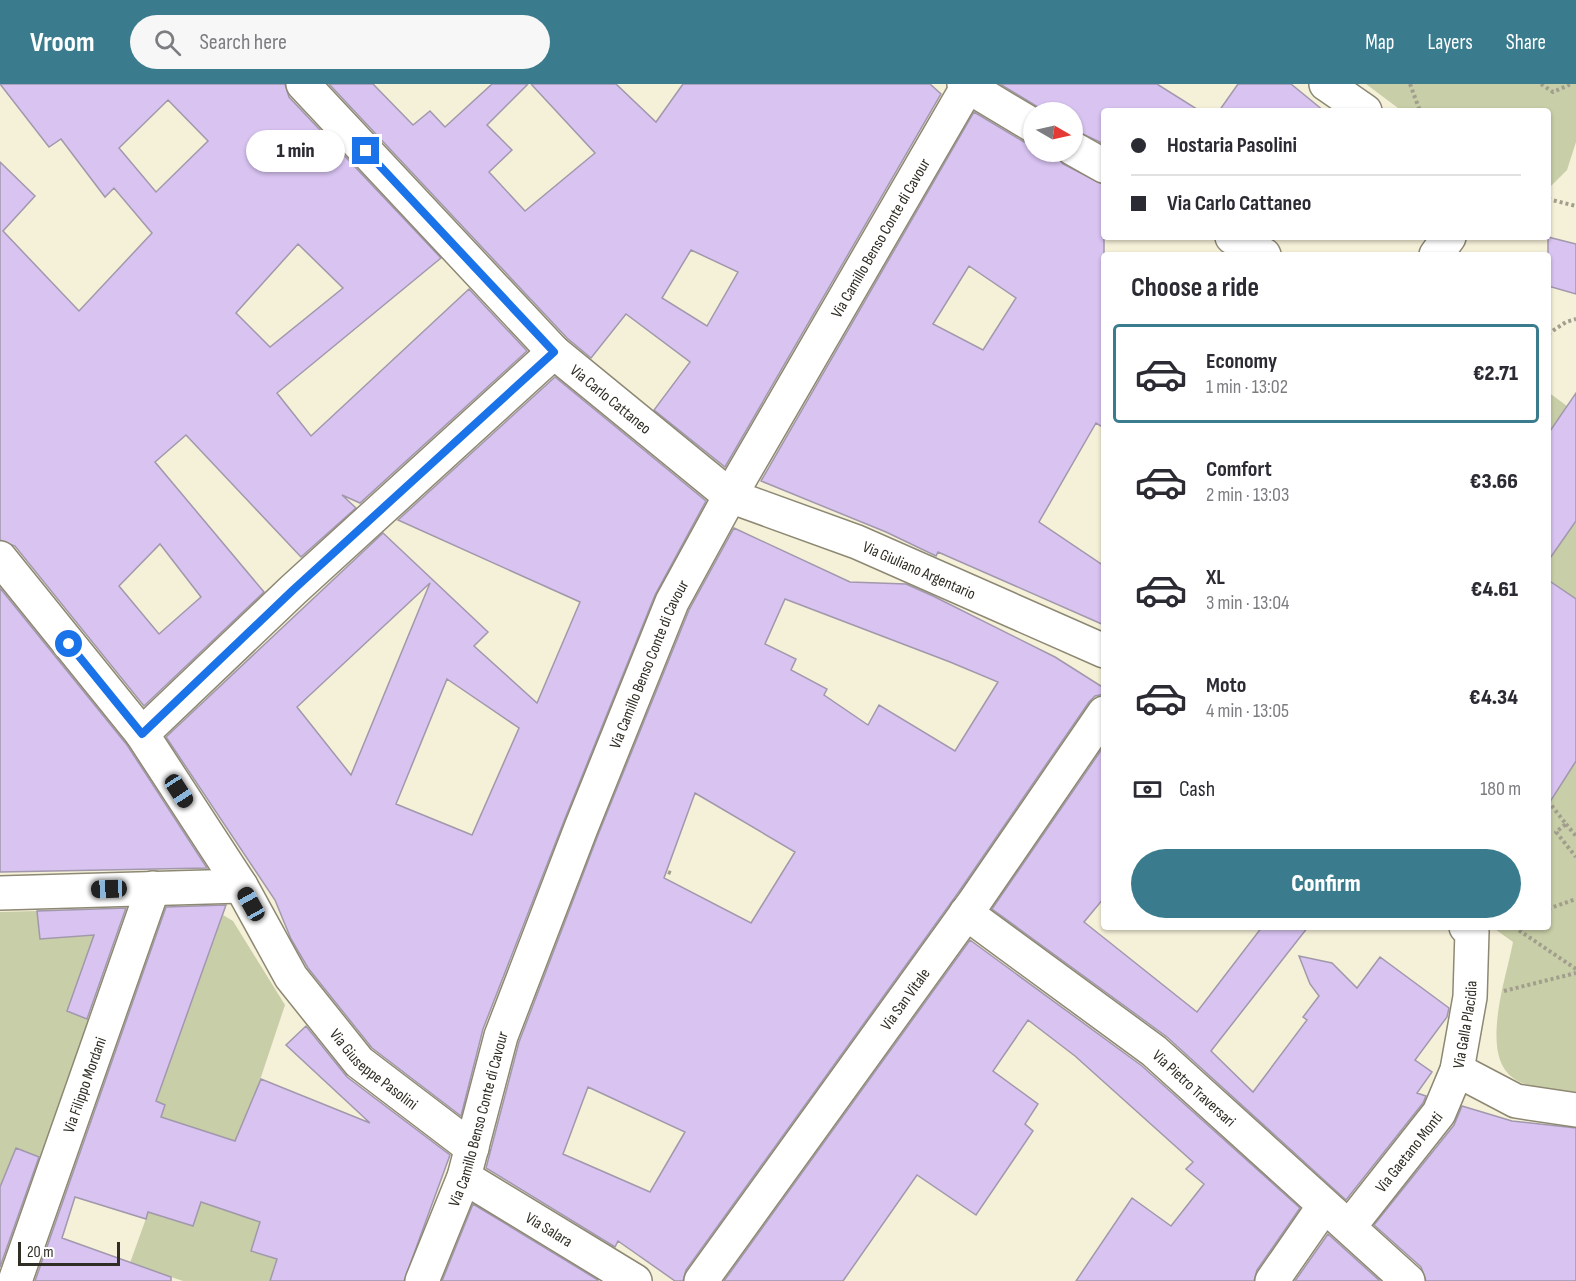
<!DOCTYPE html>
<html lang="en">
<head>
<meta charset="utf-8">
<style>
	:root { --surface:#fff; --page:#f7f7f7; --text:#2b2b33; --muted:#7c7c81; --line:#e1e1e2; --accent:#3a7c8e }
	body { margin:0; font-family:"Sofia Sans Condensed",sans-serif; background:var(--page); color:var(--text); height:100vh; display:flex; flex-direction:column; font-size:22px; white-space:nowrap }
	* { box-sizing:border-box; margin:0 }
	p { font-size:20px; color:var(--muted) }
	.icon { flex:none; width:33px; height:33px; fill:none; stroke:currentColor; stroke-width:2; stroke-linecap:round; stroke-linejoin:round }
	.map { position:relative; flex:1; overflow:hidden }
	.side { position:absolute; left:1101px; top:168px; width:450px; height:678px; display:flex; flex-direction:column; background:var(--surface); border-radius:6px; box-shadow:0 2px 4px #0004 }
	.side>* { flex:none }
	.top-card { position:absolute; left:1101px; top:24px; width:450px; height:132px; border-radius:6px; box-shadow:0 2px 4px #0004; display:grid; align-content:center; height:132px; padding:0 30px; background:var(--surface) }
	.needle { width:39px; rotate:99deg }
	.buttons { position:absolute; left:1023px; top:18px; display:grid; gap:12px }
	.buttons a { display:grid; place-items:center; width:60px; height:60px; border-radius:50%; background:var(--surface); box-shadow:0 2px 4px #0004; font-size:30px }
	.scale { position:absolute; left:18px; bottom:15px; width:102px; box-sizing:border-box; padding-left:6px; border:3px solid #2f2d24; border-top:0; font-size:16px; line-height:21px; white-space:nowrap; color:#2f2d24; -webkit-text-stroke:4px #fff; paint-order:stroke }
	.end { position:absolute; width:27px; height:27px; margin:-14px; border:8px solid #1a73e8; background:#fff; box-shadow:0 0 0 3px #fff }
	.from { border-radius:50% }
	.bubble { position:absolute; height:42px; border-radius:21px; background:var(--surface); box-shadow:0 2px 4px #0004; font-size:20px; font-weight:800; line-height:42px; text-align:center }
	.car { position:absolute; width:18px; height:36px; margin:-18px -9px; border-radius:8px; box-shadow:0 0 4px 2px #0007; background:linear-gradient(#222 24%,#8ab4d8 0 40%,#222 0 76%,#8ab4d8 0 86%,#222 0) }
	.top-card b { display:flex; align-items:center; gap:21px; height:57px; font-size:22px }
	.top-card b+b { border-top:2px solid var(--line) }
	.top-card i { width:15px; height:15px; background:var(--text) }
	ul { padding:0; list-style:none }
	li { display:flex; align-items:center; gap:18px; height:99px; margin:0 12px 9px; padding:0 18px; border:3px solid transparent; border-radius:6px }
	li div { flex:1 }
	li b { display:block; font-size:22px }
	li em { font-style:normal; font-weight:800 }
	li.selected { border-color:var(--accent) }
	li>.icon { width:54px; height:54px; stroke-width:1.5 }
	h2 { padding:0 30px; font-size:27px; line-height:72px }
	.pay { display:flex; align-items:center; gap:15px; height:66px; padding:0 30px; font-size:22px }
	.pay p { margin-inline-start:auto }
	.cta { display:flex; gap:12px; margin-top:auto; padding:12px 30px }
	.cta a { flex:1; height:69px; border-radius:36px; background:var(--accent); color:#fff; font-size:24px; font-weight:800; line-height:69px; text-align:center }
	header { display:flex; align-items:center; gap:36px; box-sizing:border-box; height:84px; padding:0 30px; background:var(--accent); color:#fff }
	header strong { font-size:28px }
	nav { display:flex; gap:33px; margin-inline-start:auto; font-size:21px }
	.search { width:420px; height:54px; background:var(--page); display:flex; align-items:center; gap:15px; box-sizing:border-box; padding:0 21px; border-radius:33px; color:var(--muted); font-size:22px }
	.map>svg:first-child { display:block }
	.green { fill:#c8cea7 }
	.building { fill:#d8c3f1; stroke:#a198ac; stroke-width:1.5; fill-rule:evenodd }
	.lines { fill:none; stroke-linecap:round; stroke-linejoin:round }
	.street-casing { stroke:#8d8873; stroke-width:36 }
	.path { stroke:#a29e8d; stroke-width:4; stroke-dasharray:3 3; stroke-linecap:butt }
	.street { stroke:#fff; stroke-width:33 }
	.route { stroke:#1a73e8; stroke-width:8 }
	.labels { text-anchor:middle; stroke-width:5; stroke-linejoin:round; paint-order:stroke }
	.street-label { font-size:16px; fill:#2f2d24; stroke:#fff }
</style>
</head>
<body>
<header>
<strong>Vroom</strong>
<div class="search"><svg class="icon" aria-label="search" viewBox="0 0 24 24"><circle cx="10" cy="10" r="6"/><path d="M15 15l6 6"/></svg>Search here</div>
<nav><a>Map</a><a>Layers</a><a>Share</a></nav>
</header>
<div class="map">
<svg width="1576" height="1197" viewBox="0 0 1576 1197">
	<rect width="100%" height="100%" fill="#f5f0d8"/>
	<path class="green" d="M1366,0h210v58l-9,28 -16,16h-3v-75h-146z
		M1548,308l19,14 -19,28z
		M1576,437v78l-28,-19v-19z
		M1576,627v382c-20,-3 -46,-3 -63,-15 -34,-24 -6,-102 0,-136l-21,-15h56v-140z
		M37,827l3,28 54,-4 -27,76 25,9 -50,138 -26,-9 -16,37v-274z
		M223,831l10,6 52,84 -33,99 60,62 -151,-49 4,-12 -9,-4z
		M157,1104l5,29 31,8 8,-23 59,20 17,37 -7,22h-87l-53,-18z"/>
	<path class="building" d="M0,0h285l4,13 152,161 -164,135 34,43 158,-147 58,62 -167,152 -18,-8 14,13 -55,49 -115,-122 -31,27 109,130 -120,114 -129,-160 -15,-6v-378l35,34 -32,35 76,80 73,-78 -38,-45 -9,9 -44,-58 -12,8zM168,16l40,41 -52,51 -37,-44zM298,160l45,44 -73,59 -34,-34zM160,460l41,53 -42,37 -40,-48z
		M329,0h44l40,41 17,-14 15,16 47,-43h36l-41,41 25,25 -23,22 36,39 70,-58 -64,-69h85l40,38 27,-38h247l11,10 -216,373 -71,-57 36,-48 -64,-48 -35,44 -24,-20zM691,166l47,22 -31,54 -45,-28z
		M1000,0h157l43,27h-96v33l-32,-15v-17h-26z
		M1238,0h53l33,27h-105z
		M974,28l50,30 10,3v7h20l9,12 41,21v243l-8,-5 -57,99 65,44v59l-166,-73 -2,4 -50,-24 -125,-51zM969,182l47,32 -33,52 -50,-26z
		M1548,153l28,7v50l-28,-8z
		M555,293l151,124 -51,94 -91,226 -81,208 -22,87 -89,-68 -64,-80 -17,-29 -16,-39 -109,-163 217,-204 105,99 -14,14 63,57 43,-101 -182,-82zM430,499l-79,192 -54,-68zM447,595l72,49 -47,107 -76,-31z
		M1576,309v128l-28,40v-127z
		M734,444l116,54 56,2 27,12 122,61 49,31v6l-9,2 -6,6 -131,191 -272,377 -3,11h-8l-57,-40 -3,6 -129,-79 33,-126 79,-207 91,-225zM785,515l165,63 48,20 -43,69 -76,-46 -11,20 -44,-30 3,-6 -36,-19 5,-11 -31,-15zM695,709l100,59 -44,71 -87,-45zM588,1003l97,45 -35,60 -87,-38z
		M1548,496l28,19v162l-28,44z
		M0,504l127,157 80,123 -207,4z
		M1104,662v152l-20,24 113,90 65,-85h46l-97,124 42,41 54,-72 -4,-3 16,-21 -9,-12 -11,-28 33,7 25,25 23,-31 69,51 -2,9 -32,43 17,12 -15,21 9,3 -3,7 -77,97 -179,-163 -175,-128z
		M226,821l-70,196 9,4 -4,12 74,24 26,-62 109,44 -84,-78 20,-19 41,51 103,78 -46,126h-134l7,-22 -26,-8 9,-29 -59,-20 -8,24 -45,-14 -2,7 -71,-22 -13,41 109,39v4h-136l131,-374z
		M126,824l-39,111 -20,-8 27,-76 -54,4 -3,-28z
		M970,856l172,126 158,142 -43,62 -3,11h-178l56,-83 39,28 33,-42 -18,-15 7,-7 -118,-106 -47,-36 -35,51 45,33 -13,20 8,7 -57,84 -59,-40 -74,106h-119z
		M1462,1022l50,15 64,7v153h-150l-5,-14 -47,-42 80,-100z
		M16,1064l23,9 -39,110v-80z
		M473,1120l125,76v1h-156z
		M1328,1150l52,47h-85z"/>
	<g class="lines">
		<g class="street-casing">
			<g id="street">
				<path id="s1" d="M303,0l251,268 176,144 127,46 247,109"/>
				<path d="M964,0l70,42"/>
				<path d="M1326,0l39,27"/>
				<path d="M1072,64l32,18"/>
				<path d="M1232,153l32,18"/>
				<path d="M1436,171l13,-18"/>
				<path id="s2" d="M0,474l142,176 99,152 50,91 68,85 113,86"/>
				<path d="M142,650l151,-144 261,-238"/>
				<path d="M0,809l241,-7"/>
				<path id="s3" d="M966,829l188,138 254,230"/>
				<path d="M1457,986l59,31 60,9"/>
				<path id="s4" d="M464,1093l171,104"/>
				<path id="s5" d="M1349,1143l90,-114 18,-43 13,-73 2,-66 -6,-4"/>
				<path id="s6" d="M15,1197l138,-393"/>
				<path id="s7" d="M422,1197l42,-104 37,-141 80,-208 91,-226 58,-106 239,-412"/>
				<path id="s8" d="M701,1197l272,-377 131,-191"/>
				<path d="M1272,1197l52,-75"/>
			</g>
		</g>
		<path class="path" d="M1410,0l10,27
			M1541,0l12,8 18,-8
			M1548,115l28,7
			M1548,250l18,-12 10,-3
			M1548,717l18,23 -10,8 20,25
			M1566,740l10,12
			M668,788l5,2
			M1548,825l28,-10
			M1514,843l62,42
			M1504,907l72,-18"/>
		<use href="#street" class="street"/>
	</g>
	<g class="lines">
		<path class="route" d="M69,560l73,90 151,-144 261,-238 -188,-201"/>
	</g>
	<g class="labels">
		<g class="street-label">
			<text dy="6" stroke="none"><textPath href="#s7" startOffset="1144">Via Camillo Benso Conte di Cavour</textPath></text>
			<text dy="6" stroke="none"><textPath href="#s1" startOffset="441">Via Carlo Cattaneo</textPath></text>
			<text dy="6" stroke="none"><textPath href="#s1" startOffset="798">Via Giuliano Argentario</textPath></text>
			<text dy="6" stroke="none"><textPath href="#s7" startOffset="658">Via Camillo Benso Conte di Cavour</textPath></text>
			<text dy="6" stroke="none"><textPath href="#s8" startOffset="348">Via San Vitale</textPath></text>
			<text dy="6" stroke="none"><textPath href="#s5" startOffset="238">Via Galla Placidia</textPath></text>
			<text dy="6" stroke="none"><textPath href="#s2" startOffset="636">Via Giuseppe Pasolini</textPath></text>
			<text dy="6" stroke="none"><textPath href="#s6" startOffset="208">Via Filippo Mordani</textPath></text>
			<text dy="6" stroke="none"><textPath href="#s3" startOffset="288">Via Pietro Traversari</textPath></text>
			<text dy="6" stroke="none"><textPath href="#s7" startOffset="172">Via Camillo Benso Conte di Cavour</textPath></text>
			<text dy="6" stroke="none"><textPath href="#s5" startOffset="96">Via Gaetano Monti</textPath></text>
			<text dy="6" stroke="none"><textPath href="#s4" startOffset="100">Via Salara</textPath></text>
		</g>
	</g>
</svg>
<div class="buttons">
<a><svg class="needle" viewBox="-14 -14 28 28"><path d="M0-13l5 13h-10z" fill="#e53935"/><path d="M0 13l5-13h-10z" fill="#7c7c81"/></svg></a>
</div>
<div class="scale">20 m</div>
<i class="end from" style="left:69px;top:560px"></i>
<i class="end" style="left:366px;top:67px"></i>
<div class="bubble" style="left:246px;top:46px;width:99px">1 min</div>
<i class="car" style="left:179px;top:707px;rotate:147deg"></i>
<i class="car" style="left:109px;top:805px;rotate:268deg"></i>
<i class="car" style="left:251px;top:820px;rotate:331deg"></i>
<div class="top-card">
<b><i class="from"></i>Hostaria Pasolini</b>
<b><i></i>Via Carlo Cattaneo</b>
</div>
<section class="side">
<h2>Choose a ride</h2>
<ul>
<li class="selected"><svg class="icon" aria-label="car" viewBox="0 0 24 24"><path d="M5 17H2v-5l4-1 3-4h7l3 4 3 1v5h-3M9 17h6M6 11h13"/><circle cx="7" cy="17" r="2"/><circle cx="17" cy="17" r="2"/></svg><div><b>Economy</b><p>1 min · 13:02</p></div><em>€2.71</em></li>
<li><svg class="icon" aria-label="car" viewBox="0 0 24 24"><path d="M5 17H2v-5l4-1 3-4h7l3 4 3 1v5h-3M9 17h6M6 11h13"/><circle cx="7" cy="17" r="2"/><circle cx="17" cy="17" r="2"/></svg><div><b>Comfort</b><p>2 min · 13:03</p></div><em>€3.66</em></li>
<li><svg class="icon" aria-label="car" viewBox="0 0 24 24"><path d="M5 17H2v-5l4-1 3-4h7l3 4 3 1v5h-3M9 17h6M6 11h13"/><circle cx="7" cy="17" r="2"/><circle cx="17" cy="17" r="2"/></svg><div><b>XL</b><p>3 min · 13:04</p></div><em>€4.61</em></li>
<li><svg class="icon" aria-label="car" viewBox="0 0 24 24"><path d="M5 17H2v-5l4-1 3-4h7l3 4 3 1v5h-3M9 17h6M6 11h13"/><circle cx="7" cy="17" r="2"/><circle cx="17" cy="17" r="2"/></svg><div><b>Moto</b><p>4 min · 13:05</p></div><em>€4.34</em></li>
</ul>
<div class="pay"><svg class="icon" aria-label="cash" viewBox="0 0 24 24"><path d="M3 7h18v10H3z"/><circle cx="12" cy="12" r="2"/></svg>Cash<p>180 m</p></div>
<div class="cta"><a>Confirm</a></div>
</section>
</div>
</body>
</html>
